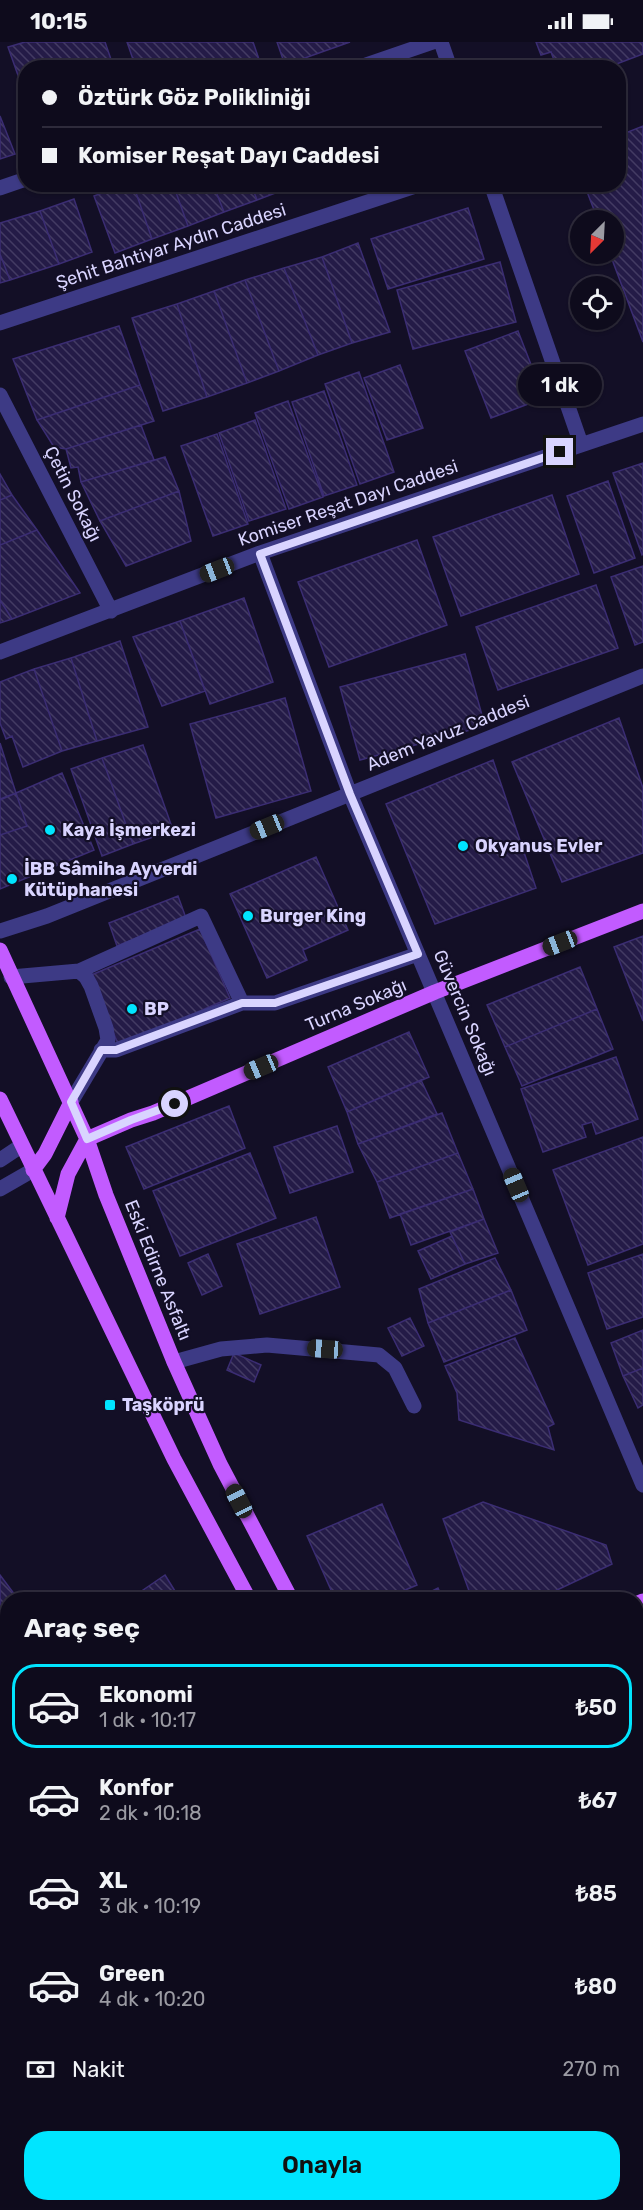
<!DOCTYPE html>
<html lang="tr">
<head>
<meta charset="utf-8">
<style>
	:root { --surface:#0e0b1c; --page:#1c1929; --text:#f1f3f6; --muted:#9b9ba3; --line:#2e2b3b; --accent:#00e5ff }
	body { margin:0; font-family:Rubik,sans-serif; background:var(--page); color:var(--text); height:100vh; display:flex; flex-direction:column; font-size:22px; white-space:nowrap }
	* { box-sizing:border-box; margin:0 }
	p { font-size:20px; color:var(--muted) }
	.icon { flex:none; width:33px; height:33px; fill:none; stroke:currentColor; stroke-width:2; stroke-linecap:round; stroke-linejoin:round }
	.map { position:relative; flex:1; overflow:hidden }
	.side { position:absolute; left:0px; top:1550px; width:644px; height:620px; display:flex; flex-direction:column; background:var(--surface); border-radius:24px 24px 0 0; box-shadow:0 2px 4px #0004,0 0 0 2px var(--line) }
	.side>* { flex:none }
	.banner { position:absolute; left:18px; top:18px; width:608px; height:132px; border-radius:24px; box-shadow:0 2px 4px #0004,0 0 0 2px var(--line); display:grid; align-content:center; height:132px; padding:0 24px; background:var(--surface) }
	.needle { width:39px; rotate:204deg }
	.tools { position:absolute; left:570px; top:168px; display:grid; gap:12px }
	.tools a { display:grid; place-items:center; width:54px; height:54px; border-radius:50%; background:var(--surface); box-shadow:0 2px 4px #0004,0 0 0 2px var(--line); font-size:30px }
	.end { position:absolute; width:27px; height:27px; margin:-14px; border:8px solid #d9d4ff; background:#111; box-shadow:0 0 0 3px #111 }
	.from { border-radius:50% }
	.bubble { position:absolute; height:42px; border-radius:21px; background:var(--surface); box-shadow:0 2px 4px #0004,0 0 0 2px var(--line); font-size:20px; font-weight:600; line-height:42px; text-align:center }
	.car { position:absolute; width:18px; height:36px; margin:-18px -9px; border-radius:8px; box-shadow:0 0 4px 2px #0007; background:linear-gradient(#222 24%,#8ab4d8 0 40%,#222 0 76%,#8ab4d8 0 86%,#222 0) }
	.banner b { display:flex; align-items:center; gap:21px; height:57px; font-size:22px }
	.banner b+b { border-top:2px solid var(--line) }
	.banner i { width:15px; height:15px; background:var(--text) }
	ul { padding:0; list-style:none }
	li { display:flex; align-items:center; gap:18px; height:84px; margin:0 12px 9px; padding:0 12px; border:3px solid transparent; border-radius:24px }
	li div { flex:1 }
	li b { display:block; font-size:22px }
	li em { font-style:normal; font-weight:600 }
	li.selected { border-color:var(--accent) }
	li>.icon { width:54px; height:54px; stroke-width:1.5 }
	h2 { padding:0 24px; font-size:27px; line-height:72px }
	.pay { display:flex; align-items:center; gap:15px; height:66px; padding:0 24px; font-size:22px }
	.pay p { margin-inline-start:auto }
	.action { display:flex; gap:12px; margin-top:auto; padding:12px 24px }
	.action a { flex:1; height:69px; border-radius:24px; background:var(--accent); color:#111; font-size:24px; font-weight:600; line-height:69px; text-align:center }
	.status { display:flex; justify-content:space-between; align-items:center; height:42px; padding:0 30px; background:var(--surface); direction:ltr }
	.status svg { height:16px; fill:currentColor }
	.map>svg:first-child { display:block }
	.building { fill:url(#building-back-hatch); stroke:#3b2d73; stroke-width:1.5 }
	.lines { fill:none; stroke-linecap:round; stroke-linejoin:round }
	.minor { stroke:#3d3a85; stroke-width:15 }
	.major { stroke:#c25bff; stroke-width:15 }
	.route { stroke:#d9d4ff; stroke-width:8 }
	.poi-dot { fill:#00e5ff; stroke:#130f26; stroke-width:2 }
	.labels { text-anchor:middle; stroke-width:4.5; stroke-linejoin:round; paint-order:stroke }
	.street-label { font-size:18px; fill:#d9d4ff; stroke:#130f26 }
	.poi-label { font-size:18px; font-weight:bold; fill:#d9d4ff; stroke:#130f26; text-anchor:start }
</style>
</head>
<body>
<div class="status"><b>10:15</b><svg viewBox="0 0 49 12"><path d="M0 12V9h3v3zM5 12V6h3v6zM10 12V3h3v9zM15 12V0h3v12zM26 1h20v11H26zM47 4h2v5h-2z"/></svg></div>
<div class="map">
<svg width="643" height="2168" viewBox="0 0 643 2168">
	<defs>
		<pattern id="building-back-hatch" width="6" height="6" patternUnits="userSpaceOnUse" patternTransform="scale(1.5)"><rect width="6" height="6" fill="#241b47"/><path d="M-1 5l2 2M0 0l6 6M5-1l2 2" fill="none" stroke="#433b63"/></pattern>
	</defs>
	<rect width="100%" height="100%" fill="#130f26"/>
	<path class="building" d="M25,0h80l9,26h-88v30l-18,-51z
		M127,0h126l9,26h-126z
		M277,0h73l-65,23z
		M536,0h107v12l-37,14h-49l-6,-16 -10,3z
		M0,74l15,38 -15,5z
		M643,84v216l-33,-88h4v-34h-16l-14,-36h34v-48z
		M126,142h7l19,55 -37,14 -21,-57z
		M133,142h40l15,42 -36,13z
		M173,142h40l11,28 -36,14z
		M213,142h38l6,16 -33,12z
		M251,142h48l-42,16z
		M74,157l18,53 -33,12 -19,-53z
		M468,166l16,51 -96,30 -17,-50z
		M40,169l19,53 -49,16 -10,-26v-31z
		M358,201l32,89 -38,11 -30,-86z
		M0,212l10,26 -10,3z
		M322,215l30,86 -34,12 -34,-87z
		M500,220l16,60 -103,27 -16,-59z
		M284,226l34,87 -39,16 -34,-91z
		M245,238l34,91 -32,12 -33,-92z
		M214,249l33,92 -40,14 -30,-93z
		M177,262l30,93 -44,14 -31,-93z
		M119,284l21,59 -103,35 -24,-61z
		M518,289l26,67 -53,20 -26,-67z
		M400,323l23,63 -36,12 -23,-62z
		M359,330l35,100 -34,12 -35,-100z
		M140,343l14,36 -88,28 -12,-2 -17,-27z
		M324,349l33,94 -33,11 -32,-94z
		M288,359l35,96 -34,12 -34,-96z
		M255,378l31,89 -37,12 -30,-88z
		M141,383l13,35 -73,22 -3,-15 -7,1 -5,-19z
		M217,392l31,90 -35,12 -32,-90z
		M165,415l14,34 -79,30 -19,-39z
		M643,421v91l-1,1 -29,-82z
		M0,432l12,21 -12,5z
		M608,439l27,77 -41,15 -27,-77z
		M179,449l12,50 -65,25 -26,-45z
		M12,453l25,35 -37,15v-45z
		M552,453l27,79 -118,42 -28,-79z
		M37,488l43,63 -68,26 -12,-19v-55z
		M417,498l30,85 -118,42 -31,-85z
		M643,524v76l-8,3 -24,-68z
		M596,543l22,63 -120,42 -22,-63z
		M244,556l29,84 -63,22 -30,-83z
		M0,558l12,19 -12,4z
		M180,579l25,70 -43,15 -29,-69z
		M120,599l28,86 -51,14 -26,-83z
		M465,612l20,72 -125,34 -20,-73z
		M71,616l26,83 -35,10 -28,-82z
		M34,627l28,82 -39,16 -11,-31 -6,3 -6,-16v-41z
		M285,656l26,93 -95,27 -26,-94z
		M619,676l24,70v65l-81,29 -50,-120z
		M0,701l16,50 -16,6z
		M143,703l30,85 -40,14 -31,-86z
		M102,716l31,86 -31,12 -31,-87z
		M493,718l43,128 -101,36 -49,-120z
		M62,731l32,77 -94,39v-54l27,-9 -11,-33z
		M16,751l11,33 -27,9v-35z
		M316,815l32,73 -45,20 4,10 -40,18 -37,-84z
		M178,854l8,22 -69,28 -8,-23z
		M200,887l30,69 -111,48 -30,-70z
		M643,894v85l-29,-74z
		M580,925l17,42 -92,38 -18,-42z
		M597,967l16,40 -91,37 -17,-39z
		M409,990l20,45 -82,35 -19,-45z
		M616,1015l22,62 -42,15 -4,-12 -10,3 4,12 -43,15 -22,-63z
		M421,1038l16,34 -79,30 -11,-32z
		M229,1064l16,42 -101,41 -18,-42z
		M442,1071l16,40 -81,29 -19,-38z
		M337,1084l16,46 -63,21 -16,-46z
		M643,1095v107l-55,21 -35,-95z
		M250,1111l26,65 -96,38 -27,-65z
		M458,1111l15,36 -83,29 -13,-36z
		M473,1147l11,30 -73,26 -11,-31z
		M316,1175l24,70 -80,27 -23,-70z
		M484,1177l14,34 -33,11 -15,-32z
		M452,1194l13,28 -34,15 -13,-28z
		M208,1212l14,32 -20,9 -14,-32z
		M643,1212v63l-36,12 -19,-56z
		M495,1216l16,32 -83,33 -9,-34z
		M511,1248l16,40 -83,32 -16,-39z
		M410,1276l14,28 -22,10 -14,-28z
		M643,1288v38l-20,8 -12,-33z
		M515,1296l39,86 -6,3 6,23 -95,-30 -2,-27 -12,-27z
		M234,1311l27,12 -7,17 -27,-12z
		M643,1326v37l-5,3 -15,-32z
		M483,1460l123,43 6,19 -74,35h-66l-29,-80z
		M382,1462l35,81 -33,14h-49l-28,-63z
		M0,1533l18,24h-10v56l-8,5z
		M165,1533l15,24h-50z
		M438,1546l5,11h-27z
		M643,1617v32l-7,-15v-14z
		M8,1669v33l-8,-10v-18z
		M0,1692l8,10v58l-8,-10z
		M643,1741v116l-7,-9v-101z
		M0,1750l8,10v44l-8,5z
		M8,1848v36l-8,-12v-18z
		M0,1947l8,9v35l-8,5z
		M8,2016v60l-8,-11v-43z
		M0,2071l8,11v38l-8,6z
		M641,2149l2,2v17h-42l14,-6h21v-10z
		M25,2162h49l5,6h-59l-2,-2z
		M74,2162h40l4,6h-39z
		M114,2162h38l5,6h-39z
		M212,2162h84l3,5 -82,1z
		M314,2162h91l4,4 -3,2h-88z
		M510,2162h28l6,6h-42z
		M548,2162h67l-14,6h-48z"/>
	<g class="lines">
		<path class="minor" d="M441,0l9,26
			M357,26l76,-26
			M491,142l90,260
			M0,146l26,-9
			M0,281l422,-139
			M0,353l111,216
			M260,511l90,241 293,691
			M0,610l260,-99 383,-129
			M0,889l47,-15 596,-240
			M79,929l122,-55 41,87
			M11,935l68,-6 7,6 5,9 15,42 2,12 -37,62
			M101,1008h15l126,-47h33l143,-49
			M0,1118l21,-14
			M0,1147l33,-19
			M174,1320l47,-13 46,-4 112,10 16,13 19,38
			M0,1834l8,-6
			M636,1890l7,8
			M0,1903l8,9
			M0,2137l8,-6
			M196,2162l5,6
			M439,2168l10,-6"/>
		<path class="major" d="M0,908l87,189 19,56 68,167 46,102 71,135
			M0,1057l174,360 75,140
			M87,1097l44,-19 22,-7 282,-121 208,-81
			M33,1128l12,-16 26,-52
			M57,1176l11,-44 19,-35
			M636,1562l7,-3
			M636,2017l7,8
			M636,2074l7,10"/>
	</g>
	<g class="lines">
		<path class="route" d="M175,1062l-44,16 -44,19 -16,-37 30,-52h15l126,-47h33l143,-49 -68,-160 -90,-240 300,-102"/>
	</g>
	<g class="poi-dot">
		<circle cx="50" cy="788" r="6"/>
		<circle cx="463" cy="804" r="6"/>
		<circle cx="12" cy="837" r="6"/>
		<circle cx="248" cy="874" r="6"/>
		<circle cx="132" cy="967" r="6"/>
		<rect x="104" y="1357" width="12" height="12" rx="3"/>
	</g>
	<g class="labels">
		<g class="street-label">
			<text transform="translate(171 204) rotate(-18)" y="6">Şehit Bahtiyar Aydın Caddesi</text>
			<text transform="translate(73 452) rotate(63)" y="6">Çetin Sokağı</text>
			<text transform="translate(348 461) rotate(-19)" y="6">Komiser Reşat Dayı Caddesi</text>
			<text transform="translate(448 691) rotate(-22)" y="6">Adem Yavuz Caddesi</text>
			<text transform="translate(356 963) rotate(-23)" y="6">Turna Sokağı</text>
			<text transform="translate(465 971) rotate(67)" y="6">Güvercin Sokağı</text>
			<text transform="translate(158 1228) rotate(68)" y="6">Eski Edirne Asfaltı</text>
		</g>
		<g class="poi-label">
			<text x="62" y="794">Kaya İşmerkezi</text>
			<text x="475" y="810">Okyanus Evler</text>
			<text x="24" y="833">İBB Sâmiha Ayverdi<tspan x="24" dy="21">Kütüphanesi</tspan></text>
			<text x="260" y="880">Burger King</text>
			<text x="144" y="973">BP</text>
			<text x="122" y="1369">Taşköprü</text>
		</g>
	</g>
</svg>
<div class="tools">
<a><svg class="needle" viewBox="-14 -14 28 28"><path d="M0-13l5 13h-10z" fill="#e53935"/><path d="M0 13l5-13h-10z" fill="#9b9ba3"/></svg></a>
<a><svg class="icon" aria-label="locate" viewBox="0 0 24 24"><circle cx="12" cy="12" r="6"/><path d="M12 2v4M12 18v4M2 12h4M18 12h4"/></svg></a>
</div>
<i class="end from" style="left:175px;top:1062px"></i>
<i class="end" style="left:560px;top:410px"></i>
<div class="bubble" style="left:518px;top:322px;width:84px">1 dk</div>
<i class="car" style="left:217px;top:528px;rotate:249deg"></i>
<i class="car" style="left:267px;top:785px;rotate:248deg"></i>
<i class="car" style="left:560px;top:901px;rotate:249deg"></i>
<i class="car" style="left:261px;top:1025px;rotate:247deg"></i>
<i class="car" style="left:516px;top:1143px;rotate:337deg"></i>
<i class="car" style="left:325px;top:1307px;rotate:274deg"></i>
<i class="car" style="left:239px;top:1459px;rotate:333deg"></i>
<div class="banner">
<b><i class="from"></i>Öztürk Göz Polikliniği</b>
<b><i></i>Komiser Reşat Dayı Caddesi</b>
</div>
<section class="side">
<h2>Araç seç</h2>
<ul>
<li class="selected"><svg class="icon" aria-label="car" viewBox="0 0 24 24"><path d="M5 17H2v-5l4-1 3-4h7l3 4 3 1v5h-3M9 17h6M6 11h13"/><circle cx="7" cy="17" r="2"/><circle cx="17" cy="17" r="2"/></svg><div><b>Ekonomi</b><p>1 dk · 10:17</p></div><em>₺50</em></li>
<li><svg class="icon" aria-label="car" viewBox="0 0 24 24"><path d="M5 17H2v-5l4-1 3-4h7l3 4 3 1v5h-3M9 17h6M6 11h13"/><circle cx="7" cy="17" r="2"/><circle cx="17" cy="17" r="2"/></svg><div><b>Konfor</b><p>2 dk · 10:18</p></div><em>₺67</em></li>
<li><svg class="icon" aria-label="car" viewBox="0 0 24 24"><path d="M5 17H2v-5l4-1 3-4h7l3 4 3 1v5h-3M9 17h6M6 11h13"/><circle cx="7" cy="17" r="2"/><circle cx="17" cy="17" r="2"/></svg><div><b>XL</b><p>3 dk · 10:19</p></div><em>₺85</em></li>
<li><svg class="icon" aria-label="car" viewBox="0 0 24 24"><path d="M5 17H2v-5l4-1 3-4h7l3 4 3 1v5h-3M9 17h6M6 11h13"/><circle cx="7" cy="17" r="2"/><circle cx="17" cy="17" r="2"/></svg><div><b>Green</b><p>4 dk · 10:20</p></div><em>₺80</em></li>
</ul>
<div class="pay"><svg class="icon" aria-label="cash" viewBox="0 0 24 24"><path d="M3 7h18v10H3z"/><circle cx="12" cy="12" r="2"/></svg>Nakit<p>270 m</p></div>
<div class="action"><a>Onayla</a></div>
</section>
</div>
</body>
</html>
